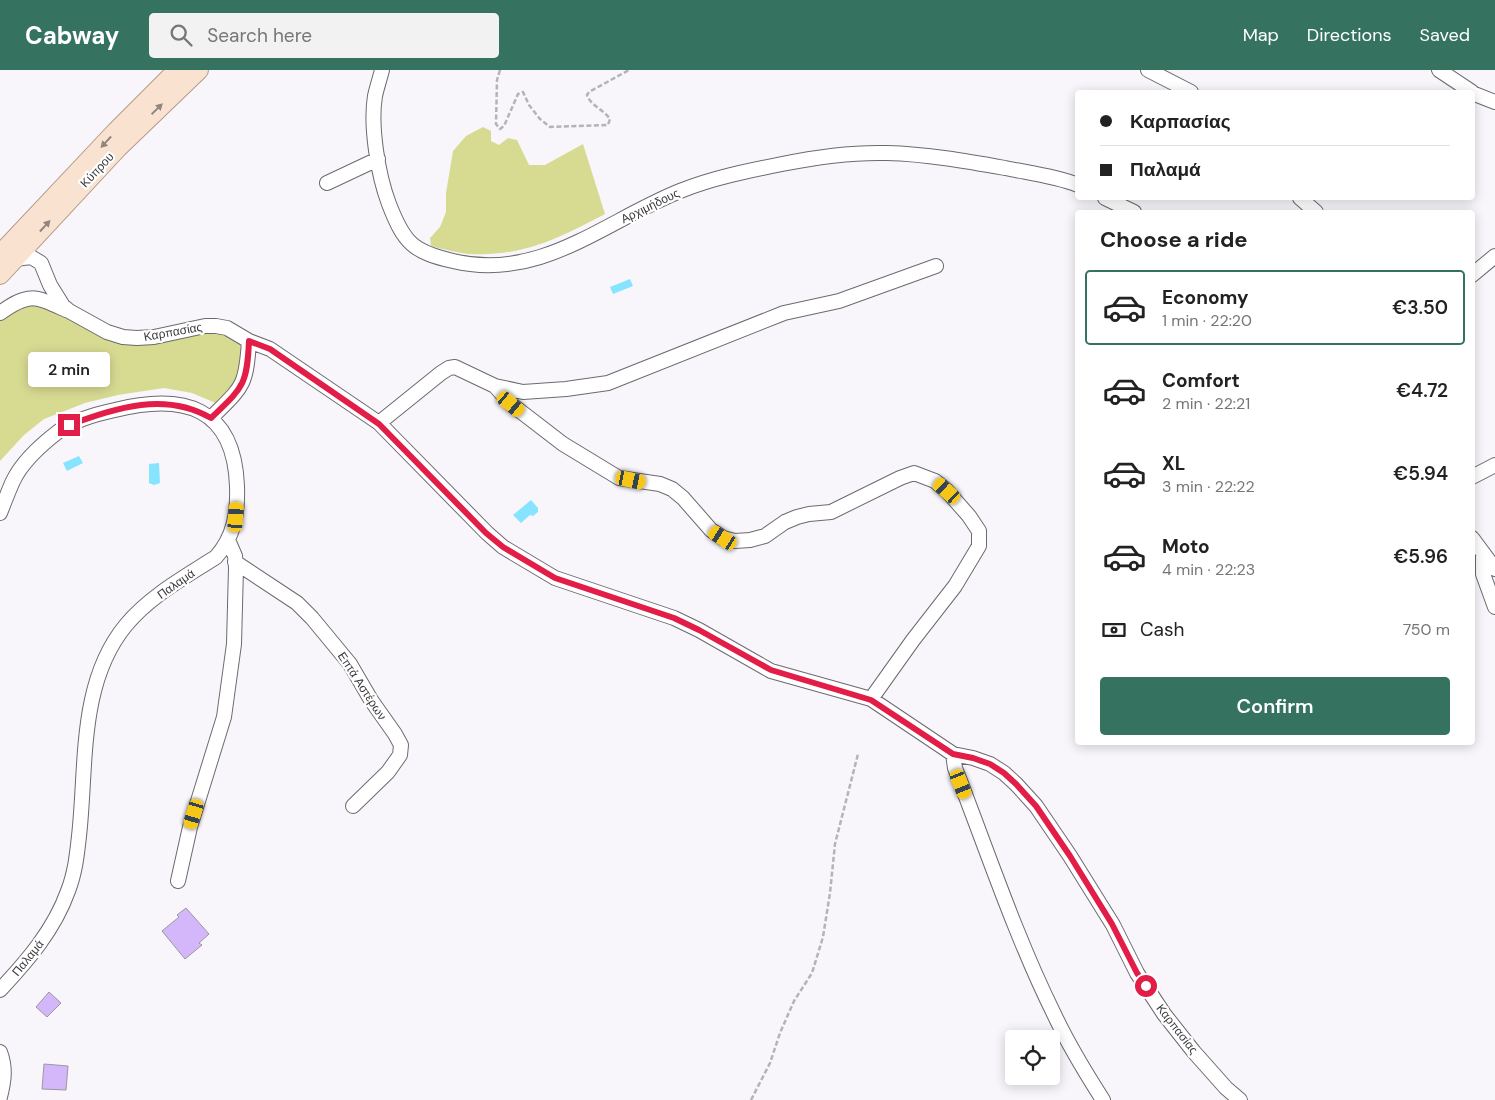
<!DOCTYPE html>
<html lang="en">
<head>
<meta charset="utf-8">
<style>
	:root { --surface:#fff; --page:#f2f2f2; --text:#222; --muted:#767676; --line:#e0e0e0; --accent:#357360 }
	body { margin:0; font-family:"DM Sans",sans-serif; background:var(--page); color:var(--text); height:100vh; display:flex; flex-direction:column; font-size:19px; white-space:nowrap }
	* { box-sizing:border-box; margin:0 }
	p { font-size:16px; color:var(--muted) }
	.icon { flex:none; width:28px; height:28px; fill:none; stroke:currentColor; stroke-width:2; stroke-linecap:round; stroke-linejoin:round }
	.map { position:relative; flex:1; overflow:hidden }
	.details { position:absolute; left:1075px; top:140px; width:400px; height:535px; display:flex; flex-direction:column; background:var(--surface); border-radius:5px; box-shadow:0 2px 12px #0003 }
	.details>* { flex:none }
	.top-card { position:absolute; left:1075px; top:20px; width:400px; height:110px; border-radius:5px; box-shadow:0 2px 12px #0003; display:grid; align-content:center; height:110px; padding:0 25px; background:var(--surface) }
	.fabs { position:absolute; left:1005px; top:960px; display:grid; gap:10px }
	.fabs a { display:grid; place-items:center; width:55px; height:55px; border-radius:5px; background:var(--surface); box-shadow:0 2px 12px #0003; font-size:25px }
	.end { position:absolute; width:22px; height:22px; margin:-11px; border:6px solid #e11d48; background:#fff; box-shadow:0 0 0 2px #fff }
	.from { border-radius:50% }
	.bubble { position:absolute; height:35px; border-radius:5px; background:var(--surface); box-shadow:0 2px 12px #0003; font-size:16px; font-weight:600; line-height:35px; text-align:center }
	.car { position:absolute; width:15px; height:30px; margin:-15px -8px; border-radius:6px; box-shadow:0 0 4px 1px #0007; background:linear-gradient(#f5c518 24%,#345 0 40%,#f5c518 0 76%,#345 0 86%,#f5c518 0) }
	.top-card b { display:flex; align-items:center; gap:18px; height:48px; font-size:19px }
	.top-card b+b { border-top:1px solid var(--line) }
	.top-card i { width:12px; height:12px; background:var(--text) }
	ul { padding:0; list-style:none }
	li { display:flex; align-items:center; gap:15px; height:75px; margin:0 10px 8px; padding:0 15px; border:2px solid transparent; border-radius:5px }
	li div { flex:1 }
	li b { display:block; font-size:19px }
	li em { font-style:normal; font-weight:600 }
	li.active { border-color:var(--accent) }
	li>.icon { width:45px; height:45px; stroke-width:1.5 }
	h2 { padding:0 25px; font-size:22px; line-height:60px }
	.pay { display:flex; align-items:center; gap:12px; height:55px; padding:0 25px; font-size:19px }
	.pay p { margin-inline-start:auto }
	.cta { display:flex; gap:10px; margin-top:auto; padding:10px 25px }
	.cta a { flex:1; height:58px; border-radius:5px; background:var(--accent); color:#fff; font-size:20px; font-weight:600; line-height:58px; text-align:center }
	header { display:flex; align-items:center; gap:30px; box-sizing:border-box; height:70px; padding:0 25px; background:var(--accent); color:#fff }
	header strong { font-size:24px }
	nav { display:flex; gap:28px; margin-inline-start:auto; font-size:18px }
	.search { width:350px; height:45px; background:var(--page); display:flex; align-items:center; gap:12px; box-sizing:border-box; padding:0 18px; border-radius:5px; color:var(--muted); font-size:19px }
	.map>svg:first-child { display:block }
	.green { fill:#d7db92 }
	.water { fill:#87e4ff }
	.building { fill:#d4b7fa; stroke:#9a989d }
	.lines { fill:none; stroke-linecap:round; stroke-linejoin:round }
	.minor-casing { stroke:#6c6a6f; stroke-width:16 }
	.major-casing { stroke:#b49a88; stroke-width:20 }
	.path { stroke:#b4b3b7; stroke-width:2.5; stroke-dasharray:5 2.5; stroke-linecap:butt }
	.minor { stroke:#fff; stroke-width:14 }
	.major { stroke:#f9e2d0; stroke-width:18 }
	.oneway { fill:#90867f }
	.route { stroke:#e11d48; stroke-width:6 }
	.labels { text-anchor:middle; stroke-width:4.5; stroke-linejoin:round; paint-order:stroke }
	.street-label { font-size:12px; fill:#3b3a3d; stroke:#fff }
</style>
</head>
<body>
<header>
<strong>Cabway</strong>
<div class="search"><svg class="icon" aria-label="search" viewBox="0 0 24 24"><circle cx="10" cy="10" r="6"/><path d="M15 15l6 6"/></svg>Search here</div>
<nav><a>Map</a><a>Directions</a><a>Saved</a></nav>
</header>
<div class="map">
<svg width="1495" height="1030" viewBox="0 0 1495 1030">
	<rect width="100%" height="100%" fill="#f8f6fb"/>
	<path class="green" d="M483,57l8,4v10l8,4 9,-7 9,2 12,25h16l38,-21 22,70c-46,24 -82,43 -136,40 -12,-1 -26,-5 -38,-8l-1,-8 10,-11 6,-15v-19l7,-42 13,-15z
		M34,231l75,37 108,-8 27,15c-4,31 -7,35 -26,59l-26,-11 -28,-5 -46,7 -33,8 -41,16 -20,16 -24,26v-143z"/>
	<path class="water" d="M630,209l3,7 -20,8 -3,-7z
		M79,386l4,7 -16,8 -4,-8z
		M159,393l1,20 -6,2 -5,-2v-19z
		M531,430l7,8v4l-5,4 -3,-1 -9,8 -8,-8z"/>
	<path class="building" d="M186,838l23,26 -10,9 3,2 -17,14 -23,-28 17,-14 -2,-2z
		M49,922l12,11 -14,14 -11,-10z
		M44,994l24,2 -2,24 -24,-1z"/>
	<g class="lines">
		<g class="minor-casing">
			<path id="minor" d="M382,0c-2,8 -5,17 -7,26 -5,30 3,79 14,108 15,39 24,48 64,57 87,21 152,-40 227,-70 32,-13 67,-20 102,-27 34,-7 70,-12 105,-11 39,1 79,8 118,15 24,5 50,8 73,17
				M1148,0l43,22
				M1439,0l33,22
				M1472,23l23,9
				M327,113l51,-24
				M1105,128l29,14
				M1300,128l16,14
				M15,189l16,-2 10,6 9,22 13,21 6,5 38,21 16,5 14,1 17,-1 51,-11h11l11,2 22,13 21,8 109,74 108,110 16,14 52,31 119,40 25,12 72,41 100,28 82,55 20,4 17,6 14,9 12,11 20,22 34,50 43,69 24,48 27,41 30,38 32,36 14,12
				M1472,205l23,-19
				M0,243c29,-21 35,-17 66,-3
				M495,316l28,6 43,-3 42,-6 176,-70 55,-12 97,-35
				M211,348c32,-32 35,-31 38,-77
				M379,353l62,-50 8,-5 6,-1 40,19 16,18 52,40 56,34 41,6 12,5 11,9 28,32 12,8 12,3 15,-1 15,-4 20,-14 12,-5 12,-3 22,-2 69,-34 14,-5 21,8 12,10 22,25 10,15v15l-24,40 -42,54 -42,59
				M1472,407l23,-12
				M0,443c4,-10 8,-21 13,-32 9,-19 29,-37 46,-50 16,-11 37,-17 56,-21 69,-17 119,-3 122,76 1,27 -3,51 -21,71 -31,20 -66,39 -90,68 -48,58 -39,141 -47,211 -2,19 -4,37 -11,55 -14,39 -40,69 -68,99
				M1472,468l23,31
				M1483,483v21l12,33
				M235,492l62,41 15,15 38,46 21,36 24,34 6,11 -1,10 -12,17 -35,34
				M953,684l2,14c32,82 60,167 99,246 14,30 31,58 49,86
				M178,811l12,-54 34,-110 10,-73 2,-76 -1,-12 -7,-16
				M0,982c6,16 4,29 0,45"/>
		</g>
		<g class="major-casing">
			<path id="major" d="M0,184l116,-123 61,-61
				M0,205l118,-127 81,-78"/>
		</g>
		<path class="path" d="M500,0l-3,10 -1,44 4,5 4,-3 14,-32 5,-2 6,13 11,14 10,8 58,-2 2,-6c-6,-9 -20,-14 -23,-24l2,-3 40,-22
			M751,1030l19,-37 10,-30 14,-32 18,-28 11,-36 7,-44 5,-49 23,-90"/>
		<use href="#minor" class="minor"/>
		<use href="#major" class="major"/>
	</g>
	<defs><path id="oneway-solid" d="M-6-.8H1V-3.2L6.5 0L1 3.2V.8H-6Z" transform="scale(1.25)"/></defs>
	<g class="oneway">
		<use href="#oneway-solid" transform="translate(157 39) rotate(-44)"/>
		<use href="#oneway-solid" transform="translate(106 72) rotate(133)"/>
		<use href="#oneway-solid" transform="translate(45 156) rotate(-47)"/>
	</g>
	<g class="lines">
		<path class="route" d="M69,355c48,-17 95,-34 142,-7 32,-31 36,-32 38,-77l21,8 109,75 107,109 17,14 52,31 119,40 25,12 72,40 100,30 82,54 20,4 17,6 14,9 12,11 20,22 34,50 42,68 25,49 9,13"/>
	</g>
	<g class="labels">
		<g class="street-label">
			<text transform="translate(97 100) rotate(-47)" y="4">Κύπρου</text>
			<text transform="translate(650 136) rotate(-26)" y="4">Αρχιμήδους</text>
			<text transform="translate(173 262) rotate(-10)" y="4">Καρπασίας</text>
			<text transform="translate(176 514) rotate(-35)" y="4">Παλαμά</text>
			<text transform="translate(362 616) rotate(57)" y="4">Επτά Αστέρων</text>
			<text transform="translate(28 888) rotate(-51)" y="4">Παλαμά</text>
			<text transform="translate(1177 959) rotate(52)" y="4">Καρπασίας</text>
		</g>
	</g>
</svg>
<div class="fabs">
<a><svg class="icon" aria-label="locate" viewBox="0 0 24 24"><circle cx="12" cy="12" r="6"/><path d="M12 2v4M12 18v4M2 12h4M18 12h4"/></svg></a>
</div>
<i class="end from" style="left:1146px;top:916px"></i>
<i class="end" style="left:69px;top:355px"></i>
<div class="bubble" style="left:28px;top:282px;width:82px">2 min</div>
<i class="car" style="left:511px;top:334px;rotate:130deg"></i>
<i class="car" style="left:631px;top:410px;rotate:102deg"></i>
<i class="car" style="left:947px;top:421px;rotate:312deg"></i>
<i class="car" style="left:236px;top:447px;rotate:4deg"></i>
<i class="car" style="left:723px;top:468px;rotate:303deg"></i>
<i class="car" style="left:961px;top:714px;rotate:158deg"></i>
<i class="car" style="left:194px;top:744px;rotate:197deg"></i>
<div class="top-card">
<b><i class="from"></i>Καρπασίας</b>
<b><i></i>Παλαμά</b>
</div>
<section class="details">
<h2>Choose a ride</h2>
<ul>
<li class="active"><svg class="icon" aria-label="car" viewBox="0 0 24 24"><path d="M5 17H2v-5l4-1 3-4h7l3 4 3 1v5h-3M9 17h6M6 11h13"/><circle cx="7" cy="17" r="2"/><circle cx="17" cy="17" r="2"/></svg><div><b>Economy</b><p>1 min · 22:20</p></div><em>€3.50</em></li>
<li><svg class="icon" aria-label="car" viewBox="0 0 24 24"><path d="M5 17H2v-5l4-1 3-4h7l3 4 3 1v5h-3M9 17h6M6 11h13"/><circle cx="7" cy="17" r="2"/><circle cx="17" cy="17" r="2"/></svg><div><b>Comfort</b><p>2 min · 22:21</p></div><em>€4.72</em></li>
<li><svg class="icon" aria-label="car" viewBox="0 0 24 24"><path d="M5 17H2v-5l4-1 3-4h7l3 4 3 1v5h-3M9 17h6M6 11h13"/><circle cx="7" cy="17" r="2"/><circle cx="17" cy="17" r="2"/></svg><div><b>XL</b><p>3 min · 22:22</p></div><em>€5.94</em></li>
<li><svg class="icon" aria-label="car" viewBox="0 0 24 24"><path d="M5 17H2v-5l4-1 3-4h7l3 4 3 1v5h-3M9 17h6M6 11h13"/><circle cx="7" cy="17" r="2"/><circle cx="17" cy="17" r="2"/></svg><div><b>Moto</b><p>4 min · 22:23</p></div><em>€5.96</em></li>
</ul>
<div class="pay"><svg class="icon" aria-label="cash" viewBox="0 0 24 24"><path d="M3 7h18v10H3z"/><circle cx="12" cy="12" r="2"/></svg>Cash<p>750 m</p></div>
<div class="cta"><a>Confirm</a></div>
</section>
</div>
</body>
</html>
